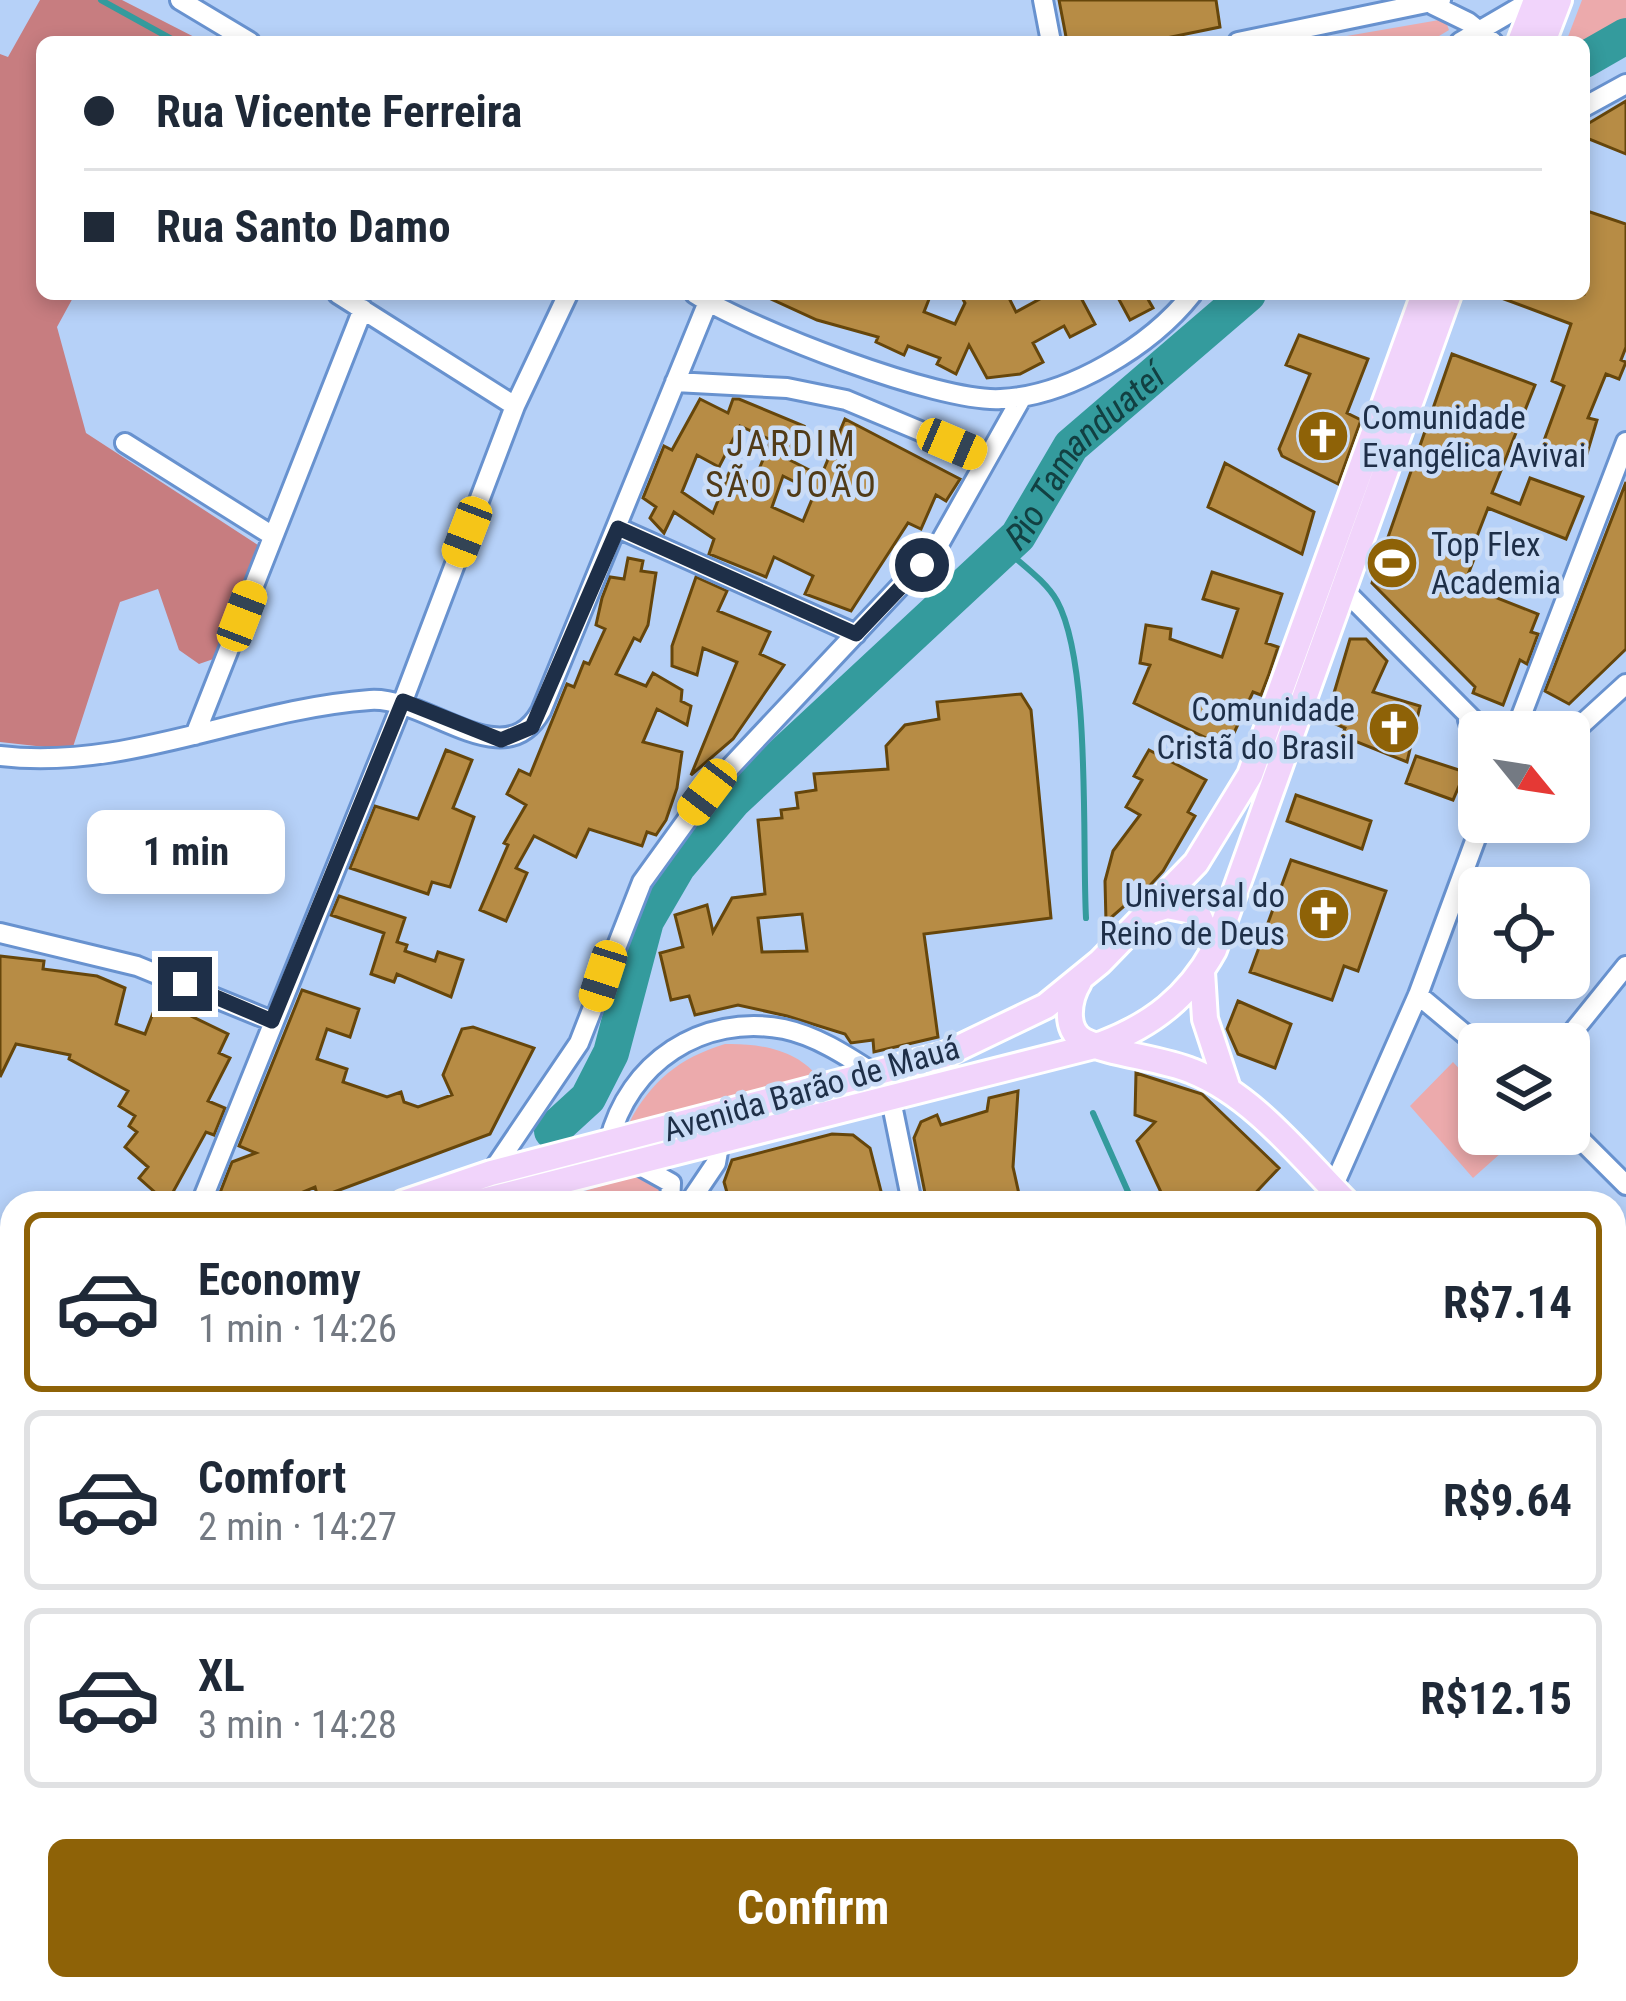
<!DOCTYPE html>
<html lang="en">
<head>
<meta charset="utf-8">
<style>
	:root { --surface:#fff; --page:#f2f2f3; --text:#1f2937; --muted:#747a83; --line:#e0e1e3; --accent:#8e6207 }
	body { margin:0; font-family:"Roboto Condensed",sans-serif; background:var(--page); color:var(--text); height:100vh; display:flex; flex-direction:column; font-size:45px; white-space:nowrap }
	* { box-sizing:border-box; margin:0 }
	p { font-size:39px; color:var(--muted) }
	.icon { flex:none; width:66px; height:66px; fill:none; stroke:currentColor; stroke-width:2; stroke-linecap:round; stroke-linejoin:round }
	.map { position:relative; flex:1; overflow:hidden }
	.drawer { position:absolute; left:0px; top:1191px; width:1626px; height:810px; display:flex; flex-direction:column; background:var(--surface); border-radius:36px 36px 0 0; box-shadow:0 6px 18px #0003 }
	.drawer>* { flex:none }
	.hud { position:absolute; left:36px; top:36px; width:1554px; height:264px; border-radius:18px; box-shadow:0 6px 18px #0003; display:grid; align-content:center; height:264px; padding:0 48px; background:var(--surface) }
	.needle { width:78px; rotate:120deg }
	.tools { position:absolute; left:1458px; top:711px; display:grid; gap:24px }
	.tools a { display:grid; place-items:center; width:132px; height:132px; border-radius:18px; background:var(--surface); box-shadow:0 6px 18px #0003; font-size:60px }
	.end { position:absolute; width:54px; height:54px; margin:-27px; border:15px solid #1e2f48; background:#fff; box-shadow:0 0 0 6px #fff }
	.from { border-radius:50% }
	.bubble { position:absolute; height:84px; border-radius:18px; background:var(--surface); box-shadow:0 6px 18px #0003; font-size:39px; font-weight:700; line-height:84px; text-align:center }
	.car { position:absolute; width:36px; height:72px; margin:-36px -18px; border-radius:15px; box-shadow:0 0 9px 3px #0007; background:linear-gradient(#f5c518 24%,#345 0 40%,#f5c518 0 76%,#345 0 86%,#f5c518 0) }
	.hud b { display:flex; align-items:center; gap:42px; height:114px; font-size:45px }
	.hud b+b { border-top:3px solid var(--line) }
	.hud i { width:30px; height:30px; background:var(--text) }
	ul { padding:21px 0 0; list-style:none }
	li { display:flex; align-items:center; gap:36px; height:180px; margin:0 24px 18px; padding:0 24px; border:6px solid var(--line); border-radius:18px }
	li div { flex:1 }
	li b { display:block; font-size:45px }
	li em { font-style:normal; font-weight:700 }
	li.selected { border-color:var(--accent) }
	li>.icon { width:108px; height:108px; stroke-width:1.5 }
	.primary-button { display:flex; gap:24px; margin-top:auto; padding:24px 48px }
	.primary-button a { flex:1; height:138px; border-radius:18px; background:var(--accent); color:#fff; font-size:48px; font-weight:700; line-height:138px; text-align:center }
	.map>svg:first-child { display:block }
	.green { fill:#ecaaac }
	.forest { fill:#c77d80 }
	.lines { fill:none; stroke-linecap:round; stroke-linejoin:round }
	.stream { stroke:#349b9d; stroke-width:6 }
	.river { stroke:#349b9d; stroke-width:36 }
	.building { fill:#b78c45; stroke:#66460b; stroke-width:3; fill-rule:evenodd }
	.minor-casing { stroke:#6892cf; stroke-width:24 }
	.major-casing { stroke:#fff; stroke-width:30 }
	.minor { stroke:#fff; stroke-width:18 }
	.major { stroke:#f1d4fb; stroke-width:24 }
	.route { stroke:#1e2f48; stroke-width:15 }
	.labels { text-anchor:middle; stroke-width:9; stroke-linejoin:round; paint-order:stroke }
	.poi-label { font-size:33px; fill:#1e2f48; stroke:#cbddf7; text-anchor:start }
	.street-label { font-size:33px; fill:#1e2f48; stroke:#cbddf7 }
	.neighbourhood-label { font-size:36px; letter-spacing:3px; fill:#513b17; stroke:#cbddf7 }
	.water-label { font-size:36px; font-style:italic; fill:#124042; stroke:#cbddf7 }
</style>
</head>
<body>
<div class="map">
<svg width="1626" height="2001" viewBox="0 0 1626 2001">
	<rect width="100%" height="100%" fill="#b6d1f8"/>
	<path class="green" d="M1582,0h44v28l-42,23v-9h-18z
		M1445,19l4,11 -20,12h-117z
		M725,1044c34,-1 75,6 95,36l-191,43c22,-42 50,-65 96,-79z
		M1453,1062l26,28v44l41,2 -47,42 -63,-72z
		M644,1173l16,15 -3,15h-112z
		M1620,1262l6,7v74l-12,-15v-60z"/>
	<path class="forest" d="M40,0h82l82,42h-162v252h33l-18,33 29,106 175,114 -36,108 -26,9 -20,-14 -21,-61 -38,13 -48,148 -72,-8v-688l8,3z"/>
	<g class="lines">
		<path class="stream" d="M101,0l76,42
			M1004,548c17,16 42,33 53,53 34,62 25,240 29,317
			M1093,1113l40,90
			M1614,1847l12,6
			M1230,2001l4,-12"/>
		<g class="river">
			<path d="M1584,60l42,-24"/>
			<path id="s1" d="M552,1131l36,-33 23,-45 35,-132 32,-55 55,-65 285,-265 53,-90 177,-152"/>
			<path d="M0,1614l12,-12"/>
		</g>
	</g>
	<path class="building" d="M1059,0h157l4,27 -73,15h-80z
		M1626,101v53l-42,-17v-11z
		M1584,210l42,14v123l-5,13 5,2 -7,17 -13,-5 -18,44 9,2 -11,37 -44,-11 22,-60 -12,-5 19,-57 -75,-28 88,-2z
		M760,294h171l-7,18 31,12 10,-21 -5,-9h47l9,18 33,-18h30l16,30 -25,13 -6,-11 -31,17 10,19 -23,12 -33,4 -18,-33 -13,29 -19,-10 3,-6 -32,-12 -4,9 -28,-13 2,-5 -61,-17z
		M1116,294h29l8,14 -23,12z
		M1299,335l69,24 -21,54 14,7 -23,64 -56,-28 -3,-7 31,-75 -24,-9z
		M1452,354l83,31 -43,108 28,11 10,-26 53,19 -17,42 -78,-31 -19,49 5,2 -10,26 74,29 -7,18 7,2 -11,30 -7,-4 -17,45 -30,-12 2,-6 -103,-104z
		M700,399l28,14 5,-14h6l65,27 -14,34 31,16 24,-57 115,60 -14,22 -10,-6 -15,34 -13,-6 -57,88 -46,-17 8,-18 -39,-19 -8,20 -57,-23 5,-15 -40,-27 -10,21 -14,-15 6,-11 -13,-9 21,-52 8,4zM740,426l31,14 -18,44 -24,-11 -16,40 -31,-21 15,-37 22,12zM783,476l32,16 -12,29 -31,-14z
		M1225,463l89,49 -12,42 -94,-47z
		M1626,482v167l-57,55 -24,-13z
		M628,558l15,3 -2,10 15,2 -8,52 -8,16 -6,-3 -18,36 30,12 7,-13 29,17 -1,11 10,5 -4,19 -30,-16 -14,33 39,10 -5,36 -11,32 -10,15 -9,-3 -5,14 -53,-17 -13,28 -42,-21 -18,32 11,5 -21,48 -26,-11 28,-65 -4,-2 22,-38 -19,-11 12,-24 11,5 37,-91 7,3 10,-25 5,2 16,-35 -9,-4 6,-27 8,-21 14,2z
		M1212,572l70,22 -16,49 12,4 -9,27 -8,21 -8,-3 -26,56 -93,-45 16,-38 -10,-2 6,-38 25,4 -1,10 52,18 16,-48 -35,-10z
		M696,577l31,14 -9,20 52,21 -10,22 24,11 -51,74 -42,36 46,-113 -34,-14 -6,27 -25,-9v-20z
		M1350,639h16l21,22 -14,31 47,14 -13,56 -65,-26 3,-8 -19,-8z
		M1021,694l10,16 20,208 -127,16 14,103 -64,15 -1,-12 -22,3 -6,-9 -58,-18 -49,-11 -43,10 -6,-19 -18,4 -11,-47 23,-6 -8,-32 32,-10 6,27 19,-34 33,-4 -7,-74 24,-2 -1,-8 17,-2 -2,-15 20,-3 -2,-16 74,-5 -2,-23 19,-21 34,-6 -2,-17zM802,914l5,37 -45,1 -4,-34z
		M446,750l26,10 -19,48 21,9 -24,70 -18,-5 -4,12 -78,-26 25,-62 43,13z
		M1149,750l57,30 -18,32 7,4 -32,55 -28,31 -4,-2 -25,22 -1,-41 8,-30 27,-36 -14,-8 16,-27 -8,-4z
		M1416,756l49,16 -12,28 -47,-17z
		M1296,795l75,26 -9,28 -75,-28z
		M1291,860l95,31 -28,80 -14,-5 -12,34 -82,-28z
		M339,896l66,22 -8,24 10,3 -2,6 30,10 3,-9 25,8 -12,37 -54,-23 -3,8 -23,-8 13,-41 -53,-18z
		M0,956l44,5 -1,8 54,7 28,12 -9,36 29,10 13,-34 70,34 -9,19 11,5 -22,43 17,7 -11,27 -8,-3 -39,71 -28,-25 9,-11 -23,-20 12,-15 -8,-6 6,-10 -16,-10 9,-15 -59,-32 1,-4 -54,-11 -16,33z
		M302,990l57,19 -9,28 -23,-8 -10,30 30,10 -4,13 44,15 14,-5 3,10 14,5 34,-12 -9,-20 19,-46 11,-2 61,21 -44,86 -172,64 -3,-11 -38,16h-61l16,-41 24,-9 -17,-7z
		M1238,1001l53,23 -16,44 -37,-14 -11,-25z
		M1136,1073l66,21 77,74 -33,35h-80l-29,-62 18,-19 -20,-7z
		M1018,1091l-5,76 8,36h-94l-13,-65 7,-16 16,-7 4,10 46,-14 2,-13z
		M853,1135l17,13 14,55h-154l-6,-21 8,-22 100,-26z"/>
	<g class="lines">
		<g class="minor-casing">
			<path id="minor" d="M180,0l70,42
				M1043,0l8,42
				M1433,5l35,17 25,20
				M1238,42l203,-42
				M1460,42l72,-42
				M1584,107l42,-23
				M338,294l177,112
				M695,294c55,35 244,109 306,105 68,-3 150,-53 191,-105
				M675,382l112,6 59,12 141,59
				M125,443l148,93
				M618,528l238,106
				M1345,591l140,141
				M1468,720l11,34
				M1515,732l111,-290
				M195,735l168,-426
				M1569,736l57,-52
				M0,756c128,15 244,-47 370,-56 57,-4 134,78 171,11l167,-409
				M0,933l137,33 135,55
				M1418,995l61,51
				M1563,1044l63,-78
				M891,1100l21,103
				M1569,1128l57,57
				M491,1173l88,-130 63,-161 65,-90 231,-246 84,-149
				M201,1203l202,-502 112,-295 53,-112
				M670,1203l1,-20 -54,-30 -8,-11c19,-79 93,-129 175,-113 33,7 63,27 91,45
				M689,1203l27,-40 4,-23
				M1326,1203l92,-208 64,-173
				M0,1668l12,-12
				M1614,1929l12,3
				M75,1989l3,12
				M322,1989l11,12
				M407,1989l3,12
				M592,2001l9,-12
				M695,2001v-12
				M902,2001l5,-12
				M1120,2001l4,-12
				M1332,2001l8,-12"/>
		</g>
		<g class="major-casing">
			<path id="major" d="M1520,42l16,-42
				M1543,42l16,-42
				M1154,910l13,-4 30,6 17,38
				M1202,972l3,47 22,67
				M1079,982c-10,16 -16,48 5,59 25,13 77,17 108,30 61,24 109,86 155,132
				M403,1203l88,-30 453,-118 102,-49 54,-44 96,-99 54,-88 174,-481
				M475,1203l627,-159c50,-19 86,-47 112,-94l235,-656
				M0,1384l12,-7
				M0,1410l12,-7
				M1614,1474l12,13"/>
		</g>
		<use href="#minor" class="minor"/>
		<use href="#major" class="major"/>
	</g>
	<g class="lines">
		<path class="route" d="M185,984l87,37 131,-320 98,39 31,-13 86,-199 238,106 66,-69"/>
	</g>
	<defs>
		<g id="church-disc" transform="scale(2.7)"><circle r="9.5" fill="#8e6207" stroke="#cbddf7"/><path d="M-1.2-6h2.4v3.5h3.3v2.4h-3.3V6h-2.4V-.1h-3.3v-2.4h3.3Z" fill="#fff"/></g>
		<g id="stadium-disc" transform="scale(2.7)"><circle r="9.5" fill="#8e6207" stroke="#cbddf7"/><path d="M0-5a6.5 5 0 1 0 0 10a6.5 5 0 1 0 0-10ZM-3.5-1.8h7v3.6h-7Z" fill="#fff"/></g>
	</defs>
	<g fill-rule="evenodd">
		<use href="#church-disc" x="1323" y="436"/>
		<use href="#stadium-disc" x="1392" y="563"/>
		<use href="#church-disc" x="1394" y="728"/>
		<use href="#church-disc" x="1324" y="914"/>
	</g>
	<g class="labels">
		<g class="poi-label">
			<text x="1362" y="429">Comunidade<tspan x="1362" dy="38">Evangélica Avivai</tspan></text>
			<text x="1431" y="556">Top Flex<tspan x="1431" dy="38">Academia</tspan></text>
			<text x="1355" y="721" text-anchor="end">Comunidade<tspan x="1355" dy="38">Cristã do Brasil</tspan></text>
			<text x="1285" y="907" text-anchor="end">Universal do<tspan x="1285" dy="38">Reino de Deus</tspan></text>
		</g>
		<g class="street-label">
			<text transform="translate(811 1088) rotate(-16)" y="12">Avenida Barão de Mauá</text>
		</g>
		<g class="neighbourhood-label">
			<text x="792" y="456">JARDIM<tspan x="792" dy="41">SÃO JOÃO</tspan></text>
		</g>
		<g class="water-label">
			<text dy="13" stroke="none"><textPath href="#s1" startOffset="879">Rio Tamanduateí</textPath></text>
		</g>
	</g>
</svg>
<div class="tools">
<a><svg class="needle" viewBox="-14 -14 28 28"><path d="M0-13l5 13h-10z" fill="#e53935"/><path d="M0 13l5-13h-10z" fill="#747a83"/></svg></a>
<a><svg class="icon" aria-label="locate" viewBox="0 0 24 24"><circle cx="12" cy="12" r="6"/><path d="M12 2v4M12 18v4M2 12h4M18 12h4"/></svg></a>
<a><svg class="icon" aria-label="layers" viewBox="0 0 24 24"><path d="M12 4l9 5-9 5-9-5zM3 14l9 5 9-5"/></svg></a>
</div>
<i class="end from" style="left:922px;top:565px"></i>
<i class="end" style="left:185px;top:984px"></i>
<div class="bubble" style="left:87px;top:810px;width:198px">1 min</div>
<i class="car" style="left:952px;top:444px;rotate:113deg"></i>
<i class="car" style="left:467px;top:532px;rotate:201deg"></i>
<i class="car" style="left:242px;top:616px;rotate:21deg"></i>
<i class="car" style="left:707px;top:792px;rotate:217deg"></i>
<i class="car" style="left:603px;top:976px;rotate:198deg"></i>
<div class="hud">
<b><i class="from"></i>Rua Vicente Ferreira</b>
<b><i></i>Rua Santo Damo</b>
</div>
<section class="drawer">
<ul>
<li class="selected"><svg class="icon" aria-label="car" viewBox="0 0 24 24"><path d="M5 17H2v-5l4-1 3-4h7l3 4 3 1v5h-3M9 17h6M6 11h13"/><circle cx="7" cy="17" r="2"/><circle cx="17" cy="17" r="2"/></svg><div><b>Economy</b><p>1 min · 14:26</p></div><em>R$7.14</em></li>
<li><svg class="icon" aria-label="car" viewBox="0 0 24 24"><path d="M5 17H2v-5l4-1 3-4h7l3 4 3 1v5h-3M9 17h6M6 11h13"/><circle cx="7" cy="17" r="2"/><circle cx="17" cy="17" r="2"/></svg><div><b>Comfort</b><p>2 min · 14:27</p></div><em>R$9.64</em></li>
<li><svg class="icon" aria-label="car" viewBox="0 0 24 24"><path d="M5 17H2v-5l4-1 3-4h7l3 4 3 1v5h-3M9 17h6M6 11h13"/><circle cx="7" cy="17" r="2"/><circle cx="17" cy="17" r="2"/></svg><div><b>XL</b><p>3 min · 14:28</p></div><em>R$12.15</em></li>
</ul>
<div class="primary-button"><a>Confirm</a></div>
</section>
</div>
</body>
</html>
